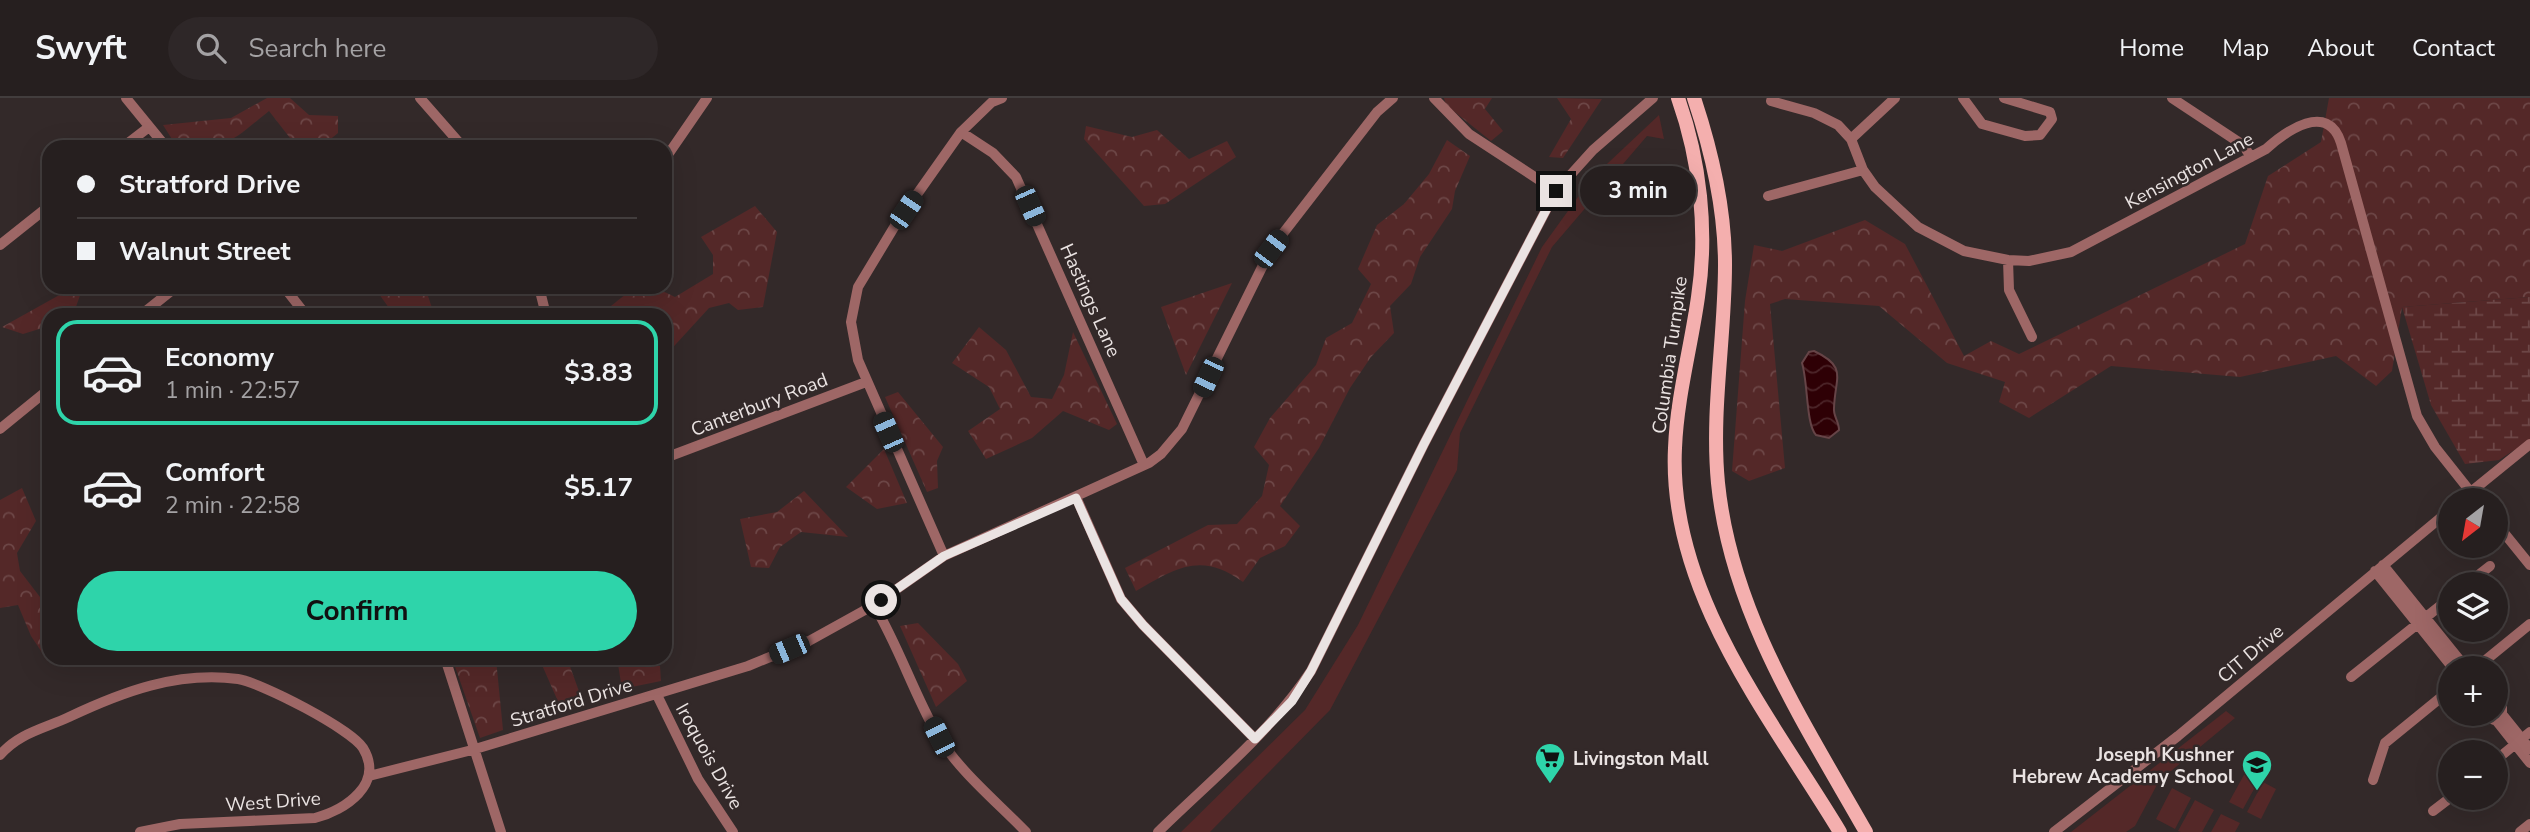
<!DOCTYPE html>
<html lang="en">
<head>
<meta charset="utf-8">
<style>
	:root { --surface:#261f1f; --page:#2e2728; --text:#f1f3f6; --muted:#a4a2a4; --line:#423d3d; --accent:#2ed4aa }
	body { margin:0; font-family:"Nunito Sans",sans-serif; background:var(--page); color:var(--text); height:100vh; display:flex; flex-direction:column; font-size:26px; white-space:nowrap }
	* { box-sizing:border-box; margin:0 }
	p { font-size:23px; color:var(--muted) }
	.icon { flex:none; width:38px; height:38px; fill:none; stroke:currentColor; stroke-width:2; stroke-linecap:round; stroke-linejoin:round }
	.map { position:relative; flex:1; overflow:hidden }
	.drawer { position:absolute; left:42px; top:210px; width:630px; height:357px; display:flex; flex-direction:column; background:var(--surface); border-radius:21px; box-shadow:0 7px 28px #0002,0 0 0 2px var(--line) }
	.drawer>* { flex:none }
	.top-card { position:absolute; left:42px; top:42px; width:630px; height:154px; border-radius:21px; box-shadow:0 7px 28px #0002,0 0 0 2px var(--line); display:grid; align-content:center; height:154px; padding:0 35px; background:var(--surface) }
	.needle { width:46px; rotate:211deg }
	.controls { position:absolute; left:2438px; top:390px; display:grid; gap:14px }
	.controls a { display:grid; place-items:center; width:70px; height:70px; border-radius:50%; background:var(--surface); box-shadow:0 7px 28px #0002,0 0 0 2px var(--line); font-size:35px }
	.end { position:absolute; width:32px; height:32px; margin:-16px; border:9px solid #eae3e2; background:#111; box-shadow:0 0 0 4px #111 }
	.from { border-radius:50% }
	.bubble { position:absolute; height:49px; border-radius:24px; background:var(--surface); box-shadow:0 7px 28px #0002,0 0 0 2px var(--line); font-size:23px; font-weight:700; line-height:49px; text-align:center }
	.car { position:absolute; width:21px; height:42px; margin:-21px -10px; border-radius:9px; box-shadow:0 0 5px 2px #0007; background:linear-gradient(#222 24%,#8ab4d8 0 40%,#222 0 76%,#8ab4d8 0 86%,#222 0) }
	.top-card b { display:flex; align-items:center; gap:24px; height:66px; font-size:26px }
	.top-card b+b { border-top:2px solid var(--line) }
	.top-card i { width:18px; height:18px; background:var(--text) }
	ul { padding:12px 0 0; list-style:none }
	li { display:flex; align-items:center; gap:21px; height:105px; margin:0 14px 10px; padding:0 21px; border:4px solid transparent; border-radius:21px }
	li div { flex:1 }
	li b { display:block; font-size:26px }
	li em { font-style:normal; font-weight:700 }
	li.current { border-color:var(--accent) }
	li>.icon { width:63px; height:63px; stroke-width:1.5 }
	.action { display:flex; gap:14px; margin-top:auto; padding:14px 35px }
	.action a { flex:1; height:80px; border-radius:42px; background:var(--accent); color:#111; font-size:28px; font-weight:700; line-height:80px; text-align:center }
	header { display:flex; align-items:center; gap:42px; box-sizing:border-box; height:98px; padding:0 35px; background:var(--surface); border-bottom:2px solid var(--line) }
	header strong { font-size:33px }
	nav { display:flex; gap:38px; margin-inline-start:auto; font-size:24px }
	.search { width:490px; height:63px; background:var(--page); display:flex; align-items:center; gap:18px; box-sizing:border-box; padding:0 24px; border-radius:38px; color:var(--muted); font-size:26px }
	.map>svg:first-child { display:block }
	.grass { fill:#542828 }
	.forest { fill:url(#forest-crowns) }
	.wetland { fill:url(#wetland-marsh) }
	.water { fill:url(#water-waves); stroke:#664447; stroke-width:2 }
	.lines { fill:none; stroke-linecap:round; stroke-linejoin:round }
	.minor { stroke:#9e6766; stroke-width:10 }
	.major { stroke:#f4afae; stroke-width:14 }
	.route { stroke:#eae3e2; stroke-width:9 }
	.labels { text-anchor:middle; stroke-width:5; stroke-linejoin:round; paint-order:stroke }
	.street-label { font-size:19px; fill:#eae3e2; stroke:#332929 }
	.poi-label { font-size:19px; font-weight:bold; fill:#eae3e2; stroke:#332929; text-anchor:end }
</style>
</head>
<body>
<header>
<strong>Swyft</strong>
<div class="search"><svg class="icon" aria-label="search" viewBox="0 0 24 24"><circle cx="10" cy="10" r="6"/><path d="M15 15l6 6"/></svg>Search here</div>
<nav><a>Home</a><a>Map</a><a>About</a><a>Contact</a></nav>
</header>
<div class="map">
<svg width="2530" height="734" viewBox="0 0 2530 734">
	<defs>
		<pattern id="forest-crowns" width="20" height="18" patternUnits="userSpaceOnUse" patternTransform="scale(1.75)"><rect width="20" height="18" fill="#542828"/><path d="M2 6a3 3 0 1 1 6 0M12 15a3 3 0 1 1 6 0" fill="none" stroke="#6d4747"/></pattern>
		<pattern id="wetland-marsh" width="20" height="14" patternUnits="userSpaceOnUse" patternTransform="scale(1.75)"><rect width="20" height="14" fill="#542828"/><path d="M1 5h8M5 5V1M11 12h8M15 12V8" fill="none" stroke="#6d4747"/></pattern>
		<pattern id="water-waves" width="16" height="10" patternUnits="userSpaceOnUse" patternTransform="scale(1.75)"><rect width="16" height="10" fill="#2e0005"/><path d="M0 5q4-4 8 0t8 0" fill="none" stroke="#4c2529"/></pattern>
	</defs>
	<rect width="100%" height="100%" fill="#332929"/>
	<path class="grass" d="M1659,17l5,24 -17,-3 -95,111 -92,186 -3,37 -127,240 -120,122h-29l124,-122 53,-85 184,-378 49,-68z
		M2226,613l9,7 -76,63 -24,45 -9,6h-55z
		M2245,675l14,7 -16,29 -14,-7z
		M2263,684l13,7 -15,30 -14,-7z
		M2172,690l19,10 -16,31 -19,-10z
		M2195,702l19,10 -12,22h-21l-3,-1z
		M2221,716l19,9 -5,9h-24z"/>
	<path class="forest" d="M267,0h23l19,17 29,1v17l-17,14h-24l-28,-36c-41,33 -38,36 -92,36l-14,-22 68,-7z
		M1444,0h48l-7,11 18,22 -12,10 -45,-36z
		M1557,0l45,1 -39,59 -14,-1 22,-38z
		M2329,0h201v199l-128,10 -10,64 -16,15 -40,-30 -96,21 -129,-11 -82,52 -30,-16 6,-20 -58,-19 -68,-57 -94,-7 -15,5 15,164 -36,13 -17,-10 13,-170 9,-56 28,6 83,-31 40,24 59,112 27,-15 28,13 226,-110 23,-68 53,-34z
		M1086,28l46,11 25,-7 32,29 38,-18 9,16 -71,47 -21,2 -60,-67z
		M1447,42l23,16 -15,35 -3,18 -32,48 -9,27 -21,22 4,27 -23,24 -21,31 -31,60 -39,58 20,20 -15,20 -25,12 -17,24c-41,-31 -68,-14 -107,9l-11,-23 83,-43 29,-1 25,-28 7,-31 -15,-18 16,-29 46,-53 10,-27 26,-15 19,-39 -13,-15 19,-44 27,-21 25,-30z
		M755,108l22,26 -14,75 -25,3 -9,-7 -20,5 -44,48v-41h-56l-3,-5c27,-22 35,-31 69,-13l38,-23v-19l-12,-18z
		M1232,185l-46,92 -25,-68z
		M66,189h17l-10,28h-24v11l-26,8 -21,-7 61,-34z
		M374,189h51l9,27 -40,1z
		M979,229l27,23 25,47 21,2 12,-24 9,-43 44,92 -8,6 -46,-19 -31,27 -46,21 -18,-28 32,-22 -11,-22 -37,-24z
		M898,294l45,55 -6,14 1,27 -11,4 -42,-95z
		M884,351l23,54 -30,6 -31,-22z
		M22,390l14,33 -19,32 3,18 20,26 9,1 1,60 -3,2 -16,-24 -13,-31 -18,3v-108z
		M804,393l44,46 -47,-5 -21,15 -11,21 -18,-1 -11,-48 37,-7z
		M918,525l40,41 9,17 -31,26 -36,-81z
		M452,560h115l18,50 -25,-2 -18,-41 -46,-6 7,71 -23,8z
		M617,560h14l-1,6 30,2 1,15 -39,8z"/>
	<path class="wetland" d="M2530,199v143l-31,20 -34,4 -34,-59 -29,-98z"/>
	<path class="water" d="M1814,253c34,16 21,26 20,57 -1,8 5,13 5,22l-10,8 -13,-3c-10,-10 -8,-53 -14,-72l7,-11z"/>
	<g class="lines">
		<path class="minor" d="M126,0l40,49
			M420,0l43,49
			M1434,0l35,36 87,57
			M1772,0l-1,3 43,12 24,12 13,14 12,31 12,17 43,40 46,24 44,9 21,1 42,-9 195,-103c20,-18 62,-48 75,-6l76,273 18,31 42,53
			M1963,0l19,26 43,12 15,-1 12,-16 -2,-7 -46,-14
			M2172,0l71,47 8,12
			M961,34l32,21 23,24 128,288
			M1851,41l44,-41
			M123,49l26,-20
			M665,61l42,-61
			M1768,98l95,-26
			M0,147l49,-39
			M2008,162l1,30 23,47
			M284,189l22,28
			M539,189l7,28
			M141,217l35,-28
			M0,331l49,-40
			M665,360l201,-76
			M1076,399l45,102 22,26 112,114
			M2461,402l69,-56
			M2496,425l34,42
			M944,458l-86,-196 -7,-38 7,-35 38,-63 65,-92 31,-30 10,-4
			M2383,467l83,103
			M2375,473l78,97
			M2467,486l23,-18
			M874,507c25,42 40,89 64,131 22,36 59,66 88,96
			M445,560l56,174
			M2476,570l54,-44
			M2351,579l99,-79
			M657,597l41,84 35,53
			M2484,616l10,6 8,-6v-10l-6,-5
			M2502,616l28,35
			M2495,621l35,44
			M0,657c19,-22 43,-26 69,-38 53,-25 108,-46 169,-38 24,4 113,50 125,69 22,36 -18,62 -48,70l-135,6 -40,8
			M2496,662l34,-28
			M369,678l103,-26 276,-84 61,-25 65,-36 70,-49 205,-93 12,-9 21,-25 89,-180 106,-137 16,-14
			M2373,682l12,-37 65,-53
			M2433,713l17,-13
			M1158,734c53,-52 112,-99 153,-161l113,-227 132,-253 37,-41 60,-52
			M2054,734l124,-96 272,-226
			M2520,734l10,-8"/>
		<path class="major" d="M1678,0c22,62 30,133 20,199 -7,50 -21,100 -23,151 -7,144 95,268 165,384
			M1694,0c18,54 31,110 31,167 0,73 -14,145 -7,218 13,129 85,238 148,349"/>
	</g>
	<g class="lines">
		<path class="route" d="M881,502l63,-44 132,-58 45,101 22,26 112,114 37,-38 19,-30 113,-227 132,-253"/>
	</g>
	<defs>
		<g id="supermarket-pin" transform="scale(1.575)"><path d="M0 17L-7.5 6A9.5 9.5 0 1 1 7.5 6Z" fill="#2ed4aa" stroke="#332929"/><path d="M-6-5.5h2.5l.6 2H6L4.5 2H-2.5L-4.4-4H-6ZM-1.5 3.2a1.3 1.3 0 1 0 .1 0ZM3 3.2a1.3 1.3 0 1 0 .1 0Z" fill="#111"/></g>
		<g id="school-pin" transform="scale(1.575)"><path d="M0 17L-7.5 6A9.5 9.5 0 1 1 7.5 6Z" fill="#2ed4aa" stroke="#332929"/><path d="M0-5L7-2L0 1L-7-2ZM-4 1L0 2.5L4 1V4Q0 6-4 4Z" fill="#111"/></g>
	</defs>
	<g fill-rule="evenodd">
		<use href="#supermarket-pin" x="1550" y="660"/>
		<use href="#school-pin" x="2257" y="667"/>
	</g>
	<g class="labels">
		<g class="street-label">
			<text transform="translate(2189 72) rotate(-28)" y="7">Kensington Lane</text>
			<text transform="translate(1091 202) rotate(66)" y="7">Hastings Lane</text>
			<text transform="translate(1669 257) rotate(-82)" y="7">Columbia Turnpike</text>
			<text transform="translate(759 306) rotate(-21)" y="7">Canterbury Road</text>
			<text transform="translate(2250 555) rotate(-40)" y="7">CIT Drive</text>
			<text transform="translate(571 604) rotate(-17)" y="7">Stratford Drive</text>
			<text transform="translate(710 658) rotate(61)" y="7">Iroquois Drive</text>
			<text transform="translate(273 703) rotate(-4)" y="7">West Drive</text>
		</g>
		<g class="poi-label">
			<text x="2234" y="663">Joseph Kushner<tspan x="2234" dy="22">Hebrew Academy School</tspan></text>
			<text x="1573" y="667" text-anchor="start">Livingston Mall</text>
		</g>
	</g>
</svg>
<div class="controls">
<a><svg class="needle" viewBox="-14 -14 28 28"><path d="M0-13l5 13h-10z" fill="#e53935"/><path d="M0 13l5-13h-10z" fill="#a4a2a4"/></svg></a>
<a><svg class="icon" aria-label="layers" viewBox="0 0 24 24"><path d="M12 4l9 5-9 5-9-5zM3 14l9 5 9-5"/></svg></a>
<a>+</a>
<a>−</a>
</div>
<i class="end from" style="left:881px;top:502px"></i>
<i class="end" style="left:1556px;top:93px"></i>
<div class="bubble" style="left:1580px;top:68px;width:116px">3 min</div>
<i class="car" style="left:1030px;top:108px;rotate:156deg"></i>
<i class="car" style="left:906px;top:112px;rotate:34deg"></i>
<i class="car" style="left:1271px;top:151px;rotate:37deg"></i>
<i class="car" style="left:1208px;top:279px;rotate:205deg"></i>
<i class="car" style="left:888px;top:334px;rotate:336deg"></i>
<i class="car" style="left:789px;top:551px;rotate:247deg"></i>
<i class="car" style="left:939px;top:639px;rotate:333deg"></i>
<div class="top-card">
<b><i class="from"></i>Stratford Drive</b>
<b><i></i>Walnut Street</b>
</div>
<section class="drawer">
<ul>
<li class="current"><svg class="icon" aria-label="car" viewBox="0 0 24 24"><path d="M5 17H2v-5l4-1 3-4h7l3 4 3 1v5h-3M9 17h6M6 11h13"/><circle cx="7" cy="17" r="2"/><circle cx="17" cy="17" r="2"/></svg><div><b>Economy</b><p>1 min · 22:57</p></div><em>$3.83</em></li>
<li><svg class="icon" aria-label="car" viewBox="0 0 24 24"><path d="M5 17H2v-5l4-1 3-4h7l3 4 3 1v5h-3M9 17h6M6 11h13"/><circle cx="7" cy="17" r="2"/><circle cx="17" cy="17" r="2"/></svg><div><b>Comfort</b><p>2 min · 22:58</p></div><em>$5.17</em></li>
</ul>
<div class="action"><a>Confirm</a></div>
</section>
</div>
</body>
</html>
